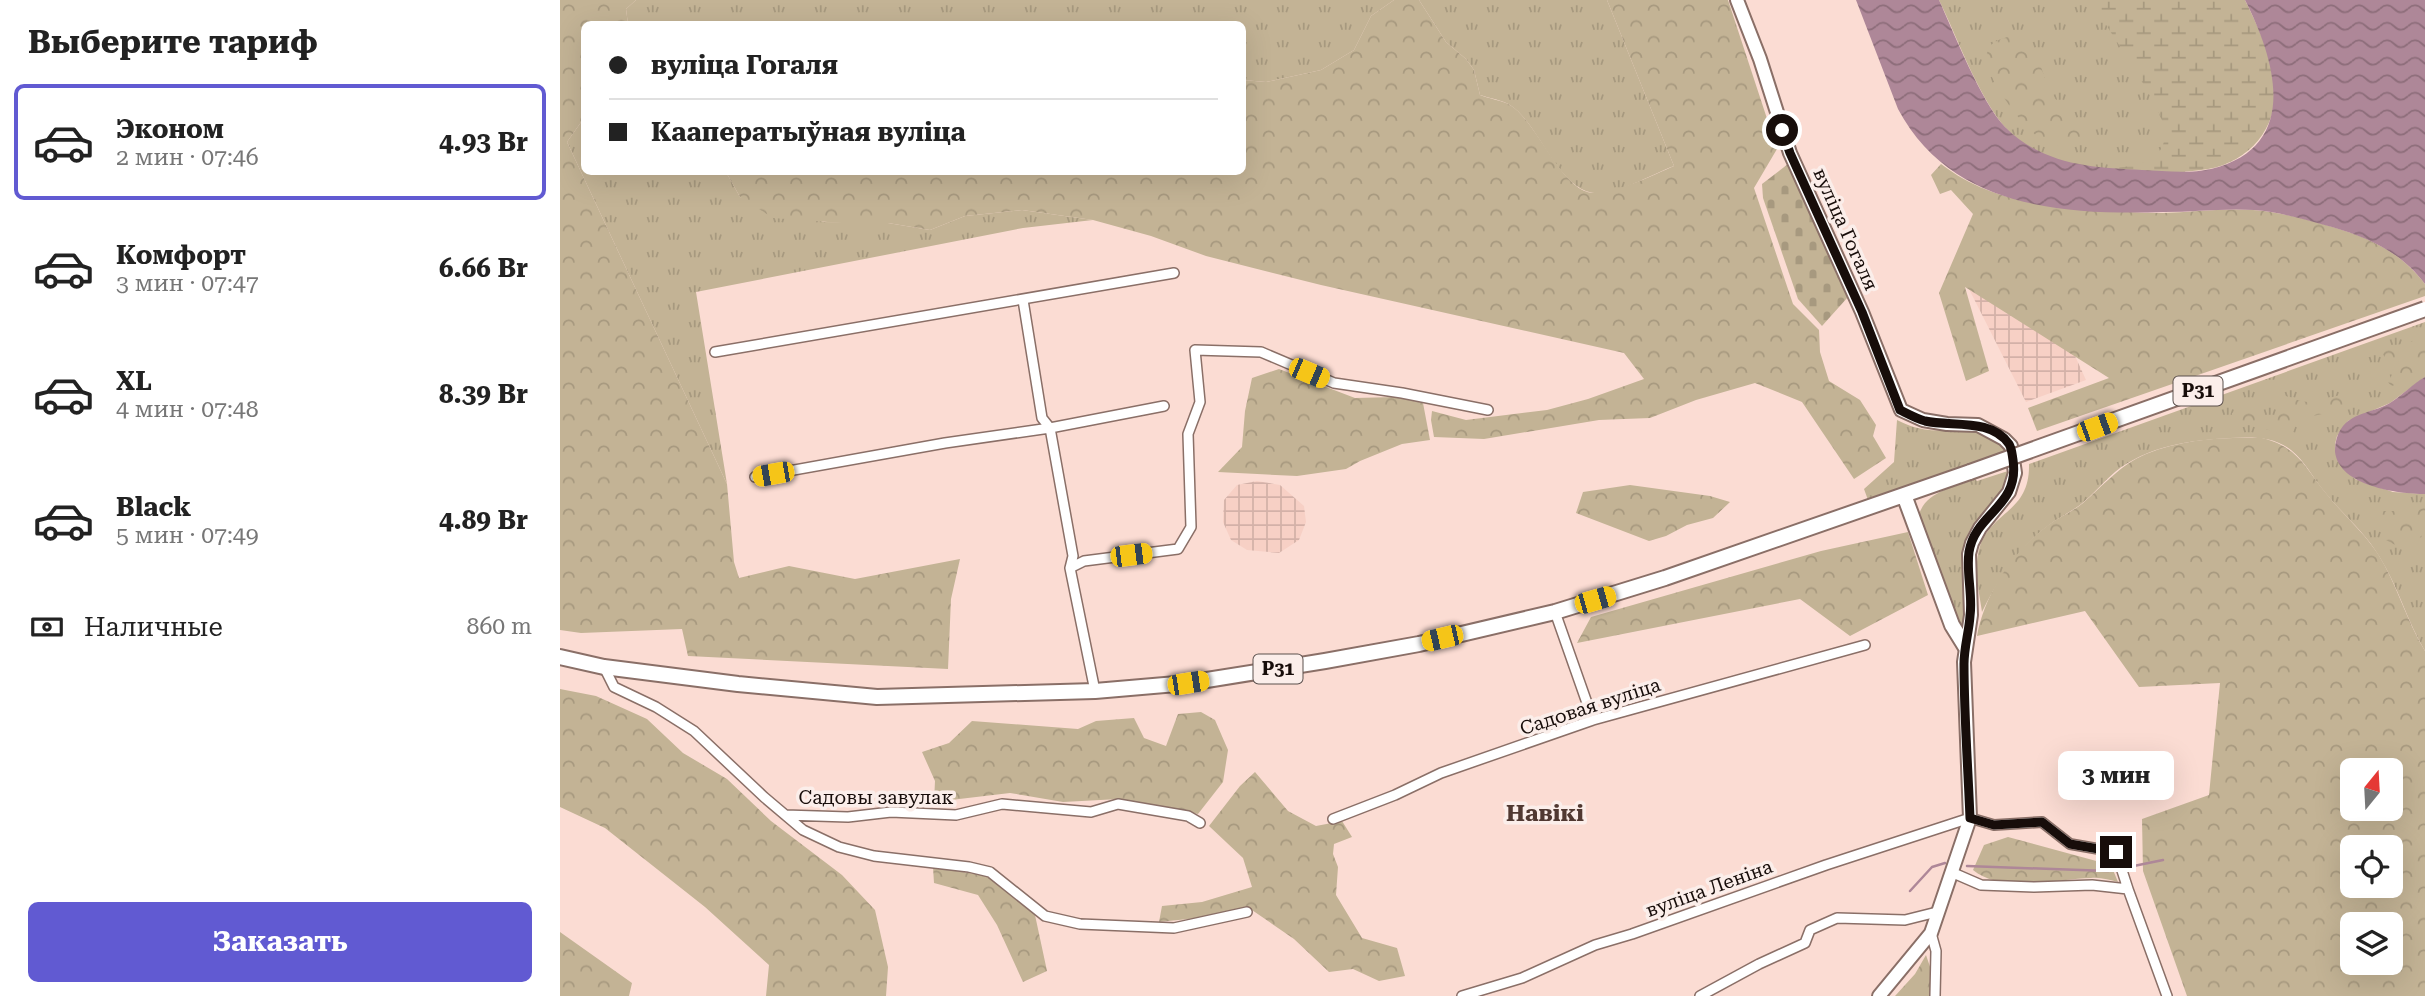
<!DOCTYPE html>
<html lang="ru">
<head>
<meta charset="utf-8">
<style>
	:root { --surface:#fff; --page:#f2f2f2; --text:#222; --muted:#767676; --line:#e0e0e0; --accent:#615ad2 }
	body { margin:0; font-family:"Roboto Serif",serif; background:var(--page); color:var(--text); height:100vh; display:flex; flex-direction:column; font-size:26px; white-space:nowrap }
	* { box-sizing:border-box; margin:0 }
	p { font-size:23px; color:var(--muted) }
	.icon { flex:none; width:38px; height:38px; fill:none; stroke:currentColor; stroke-width:2; stroke-linecap:round; stroke-linejoin:round }
	.map { position:relative; flex:1; overflow:hidden }
	.panel { display:flex; flex-direction:column; background:var(--surface); width:560px }
	.panel>* { flex:none }
	.guide { position:absolute; left:21px; top:21px; width:665px; height:154px; border-radius:10px; box-shadow:0 7px 28px #0002; display:grid; align-content:center; height:154px; padding:0 28px; background:var(--surface) }
	.needle { width:46px; rotate:18deg }
	.buttons { position:absolute; left:1780px; top:758px; display:grid; gap:14px }
	.buttons a { display:grid; place-items:center; width:63px; height:63px; border-radius:10px; background:var(--surface); box-shadow:0 7px 28px #0002; font-size:35px }
	.end { position:absolute; width:32px; height:32px; margin:-16px; border:9px solid #170d0a; background:#fff; box-shadow:0 0 0 4px #fff }
	.from { border-radius:50% }
	.bubble { position:absolute; height:49px; border-radius:10px; background:var(--surface); box-shadow:0 7px 28px #0002; font-size:23px; font-weight:700; line-height:49px; text-align:center }
	.car { position:absolute; width:21px; height:42px; margin:-21px -10px; border-radius:9px; box-shadow:0 0 5px 2px #0007; background:linear-gradient(#f5c518 24%,#345 0 40%,#f5c518 0 76%,#345 0 86%,#f5c518 0) }
	.guide b { display:flex; align-items:center; gap:24px; height:66px; font-size:26px }
	.guide b+b { border-top:2px solid var(--line) }
	.guide i { width:18px; height:18px; background:var(--text) }
	ul { padding:0; list-style:none }
	li { display:flex; align-items:center; gap:21px; height:116px; margin:0 14px 10px; padding:0 14px; border:4px solid transparent; border-radius:10px }
	li div { flex:1 }
	li b { display:block; font-size:26px }
	li em { font-style:normal; font-weight:700 }
	li.selected { border-color:var(--accent) }
	li>.icon { width:63px; height:63px; stroke-width:1.5 }
	h2 { padding:0 28px; font-size:32px; line-height:84px }
	.pay { display:flex; align-items:center; gap:18px; height:77px; padding:0 28px; font-size:26px }
	.pay p { margin-inline-start:auto }
	.cta { display:flex; gap:14px; margin-top:auto; padding:14px 28px }
	.cta a { flex:1; height:80px; border-radius:10px; background:var(--accent); color:#fff; font-size:28px; font-weight:700; line-height:80px; text-align:center }
	main { display:flex; flex:1; min-height:0 }
	.map>svg:first-child { display:block }
	.industrial { fill:url(#industrial-grid) }
	.grass { fill:url(#grass-tufts) }
	.forest { fill:url(#forest-crowns); fill-rule:evenodd }
	.wetland { fill:url(#wetland-marsh) }
	.cemetery { fill:url(#cemetery-stones) }
	.water { fill:url(#water-waves) }
	.lines { fill:none; stroke-linecap:round; stroke-linejoin:round }
	.stream { stroke:#ae8798; stroke-width:2.5 }
	.street-casing { stroke:#8a6f67; stroke-width:12 }
	.secondary-casing { stroke:#8a6f67; stroke-width:16 }
	.primary-casing { stroke:#8a6f67; stroke-width:18 }
	.street { stroke:#fff; stroke-width:9 }
	.secondary { stroke:#fff; stroke-width:12 }
	.primary { stroke:#fff; stroke-width:14 }
	.primary-bridge-casing { stroke:#8a6f67; stroke-width:18; stroke-linecap:butt }
	.primary-bridge { stroke:#fff; stroke-width:14 }
	.route { stroke:#170d0a; stroke-width:9 }
	.labels { text-anchor:middle; stroke-width:7; stroke-linejoin:round; paint-order:stroke }
	.shield { fill:#fbeeea; stroke:#5b504d; stroke-width:2 }
	.shield-label { font-size:18px; font-weight:bold; fill:#170d0a }
	.street-label { font-size:19px; fill:#170d0a; stroke:#fbeeea }
	.quarter-label { font-size:23px; font-weight:bold; fill:#503831; stroke:#fbeeea }
</style>
</head>
<body>
<main>
<section class="panel">
<h2>Выберите тариф</h2>
<ul>
<li class="selected"><svg class="icon" aria-label="car" viewBox="0 0 24 24"><path d="M5 17H2v-5l4-1 3-4h7l3 4 3 1v5h-3M9 17h6M6 11h13"/><circle cx="7" cy="17" r="2"/><circle cx="17" cy="17" r="2"/></svg><div><b>Эконом</b><p>2 мин · 07:46</p></div><em>4.93 Br</em></li>
<li><svg class="icon" aria-label="car" viewBox="0 0 24 24"><path d="M5 17H2v-5l4-1 3-4h7l3 4 3 1v5h-3M9 17h6M6 11h13"/><circle cx="7" cy="17" r="2"/><circle cx="17" cy="17" r="2"/></svg><div><b>Комфорт</b><p>3 мин · 07:47</p></div><em>6.66 Br</em></li>
<li><svg class="icon" aria-label="car" viewBox="0 0 24 24"><path d="M5 17H2v-5l4-1 3-4h7l3 4 3 1v5h-3M9 17h6M6 11h13"/><circle cx="7" cy="17" r="2"/><circle cx="17" cy="17" r="2"/></svg><div><b>XL</b><p>4 мин · 07:48</p></div><em>8.39 Br</em></li>
<li><svg class="icon" aria-label="car" viewBox="0 0 24 24"><path d="M5 17H2v-5l4-1 3-4h7l3 4 3 1v5h-3M9 17h6M6 11h13"/><circle cx="7" cy="17" r="2"/><circle cx="17" cy="17" r="2"/></svg><div><b>Black</b><p>5 мин · 07:49</p></div><em>4.89 Br</em></li>
</ul>
<div class="pay"><svg class="icon" aria-label="cash" viewBox="0 0 24 24"><path d="M3 7h18v10H3z"/><circle cx="12" cy="12" r="2"/></svg>Наличные<p>860 m</p></div>
<div class="cta"><a>Заказать</a></div>
</section>
<div class="map">
<svg width="1865" height="996" viewBox="0 0 1865 996">
	<defs>
		<pattern id="industrial-grid" width="8" height="8" patternUnits="userSpaceOnUse" patternTransform="scale(1.75)"><rect width="8" height="8" fill="#f7d0c5"/><path d="M0 4h8M4 0v8" fill="none" stroke="#d3b1a8"/></pattern>
		<pattern id="grass-tufts" width="24" height="20" patternUnits="userSpaceOnUse" patternTransform="scale(1.75)"><rect width="24" height="20" fill="#c3b395"/><path d="M3 7l-1-3M5 7V3M7 7l1-3M15 17l-1-3M17 17v-4M19 17l1-3" fill="none" stroke="#a7997f"/></pattern>
		<pattern id="forest-crowns" width="20" height="18" patternUnits="userSpaceOnUse" patternTransform="scale(1.75)"><rect width="20" height="18" fill="#c3b395"/><path d="M2 6a3 3 0 1 1 6 0M12 15a3 3 0 1 1 6 0" fill="none" stroke="#a7997f"/></pattern>
		<pattern id="wetland-marsh" width="20" height="14" patternUnits="userSpaceOnUse" patternTransform="scale(1.75)"><rect width="20" height="14" fill="#c3b395"/><path d="M1 5h8M5 5V1M11 12h8M15 12V8" fill="none" stroke="#a7997f"/></pattern>
		<pattern id="cemetery-stones" width="16" height="16" patternUnits="userSpaceOnUse" patternTransform="scale(1.75)"><rect width="16" height="16" fill="#c3b395"/><path d="M2 7V4a2 2 0 0 1 4 0v3zM10 15v-3a2 2 0 0 1 4 0v3z" fill="#a7997f"/></pattern>
		<pattern id="water-waves" width="16" height="10" patternUnits="userSpaceOnUse" patternTransform="scale(1.75)"><rect width="16" height="10" fill="#ae8798"/><path d="M0 5q4-4 8 0t8 0" fill="none" stroke="#8d6d7a"/></pattern>
	</defs>
	<rect width="100%" height="100%" fill="#fbdcd3"/>
	<path class="industrial" d="M1473,264l53,116 -60,22 -57,-113z
		M697,481l23,4 24,21 2,16 -7,18 -20,13 -32,-3 -16,-10 -8,-18 1,-22 13,-15z"/>
	<path class="grass" d="M76,0h758l-23,16 -17,34 -33,20 -55,12 -23,-2 -1,-56h-614l-2,-15z
		M859,0h188l67,166c-21,8 -49,24 -70,27 -44,7 -63,-69 -94,-88 -8,-5 -21,-7 -30,-10l-6,-25 -8,-11 -20,-17z
		M1379,0h306l-60,172c-30,-1 -61,0 -91,-4 -32,-3 -70,-18 -91,-43 -27,-34 -45,-86 -64,-125z
		M24,118v54h142l14,25 84,25 64,1 42,7 35,-14 57,-6 71,10 -70,8 -327,64 31,192 -160,-342z
		M1865,322v55l-35,26 -42,18 -11,15 -2,8 1,9 19,26 38,13 32,2v157c-18,-30 -27,-65 -46,-95 -15,-25 -37,-42 -55,-65 -11,-13 -19,-30 -33,-41 -18,-14 -39,-13 -61,-12 -39,2 -83,8 -115,34 -12,10 -22,23 -35,33 -11,8 -24,14 -35,23 -28,22 -48,53 -63,84 -3,-21 -9,-45 -2,-66 13,-36 50,-34 49,-82z
		M1337,420c7,3 14,7 21,8 29,8 69,-8 88,23l-138,49 -4,-11 30,-27z
		M1448,471c0,28 -25,37 -38,59 -12,21 -4,63 -3,87l-4,8 -5,-1 -40,-106c6,-27 35,-30 57,-39l2,2z"/>
	<path class="forest" d="M0,0h76l-10,9 2,15h-44v94l-17,24 160,342 7,78 5,16 50,-12 66,13 105,-20 -9,40 -3,70 -260,-13 -6,-27 -101,4 -21,-3z
		M834,0h25l27,42 20,17 8,11 6,25c9,4 22,5 30,10 27,16 52,87 83,88 22,1 60,-18 81,-27l-67,-166h121l49,149 -23,39 39,116 26,26 1,22 9,29 31,19 16,25 -3,11 13,22 -32,21 -52,-77 -47,-19 -59,17 -46,18 -51,2 -115,19 -50,-2 -3,-17 1,-9 34,9 81,-10 41,-11 56,-20 -20,-26 -303,-68 -115,-29 -55,-20 -58,-16 -71,-10 -57,6 -35,14 -42,-7 -33,1 -82,-6 -33,-21 -14,-25h516l1,-92 23,2 55,-12 33,-20 17,-34z
		M1447,37c31,0 32,32 43,53 8,15 21,26 30,41v7l-5,6c-11,3 -20,2 -31,-3 -19,-10 -63,-67 -57,-88 2,-10 11,-13 20,-16z
		M1381,164c46,35 95,41 151,45 23,2 46,4 70,4 30,-1 60,-5 91,-3 28,2 56,10 83,18 37,11 66,26 89,56v12l-388,135 -9,-23 81,-30 -144,-91 24,84 -23,10 -27,-88 34,-79 -22,-24 -11,4 -9,-19z
		M1865,331v31l-22,21 -12,3 -3,-4 5,-9 -10,-19c7,-11 16,-8 27,-12 6,-2 10,-7 15,-11z
		M719,369l76,29 40,-1 28,6 7,37 -28,4 -42,17 -14,8 -49,7 -79,-4 24,-25 3,-36 7,-33z
		M1720,394c10,3 19,8 29,8 15,1 28,-10 41,-6l3,8 -6,5 -49,10 -6,15 -5,1 -47,-13 -8,-6v-3l9,-4 26,10h7l6,-6 -5,-16z
		M1702,438c36,9 42,28 63,54 17,22 38,39 53,62 19,30 28,66 47,97v345h-238l-44,-125 -1,-52 67,-24 11,-112 -81,4 -54,-76 -108,25c8,-43 35,-83 70,-110 12,-9 25,-14 36,-23 21,-18 37,-38 63,-49 37,-15 76,-17 116,-16zM1792,770h38v38h-38zM1792,847h38v39h-38zM1792,924h38v38h-38z
		M1070,485l80,11 20,6 -17,16 -26,7 -21,11 -17,5 -73,-28 7,-21z
		M1865,505v28c-8,7 -16,11 -26,14l-15,-8 -8,-19 4,-9h18z
		M1348,532l20,63 -78,41 -50,-37 -223,44 14,-26 230,-66z
		M0,689l36,7 51,23 36,34 44,26 44,42 71,54 33,35 13,57 -2,29h-120l3,-31 -64,-58 -100,-79 -45,-21z
		M641,712l14,8 13,30 -5,32 -25,32 -79,-15 -56,3 -53,-9 -76,9 1,-21 -13,-29 27,-9 23,-22 106,8 18,-8 38,-3 10,20 22,8 12,-32z
		M695,772l33,39 28,15 26,-5 10,16 -18,7 -1,10 5,13 -2,28 26,43 35,10 8,28 -26,5 -26,-12 -24,3 -35,-33 -45,-31 -42,9 -48,5 3,-16 40,-4 50,-15 -9,-29 -34,-32 31,-40z
		M1448,837l103,28 7,17c-8,-2 -18,-5 -27,-4 -34,1 -91,15 -118,-8l11,-25z
		M373,867l54,9 48,39 12,56 -24,11 -26,-57 -19,-30 -44,-12z
		M0,932l72,51 -3,13h-69z
		M1366,955l14,41h-45l20,-22z"/>
	<path class="wetland" d="M1532,0h153c13,27 27,55 30,86 3,42 -26,76 -67,83 -32,6 -68,1 -102,0 17,-2 40,-3 52,-16 5,-5 7,-13 7,-20 0,-26 -59,-103 -73,-133z"/>
	<path class="cemetery" d="M1228,164l60,133 -26,29 -24,-27 -35,-101 -1,-14z"/>
	<path class="water" d="M1296,0h83c15,33 42,102 66,127 38,38 87,41 137,43 23,1 47,4 69,-1 90,-22 65,-108 34,-169h180v284c-24,-32 -56,-46 -93,-57 -25,-7 -52,-15 -78,-17 -30,-2 -60,2 -90,2 -102,3 -213,-4 -266,-103z
		M1865,377v117c-27,0 -86,-8 -90,-42 0,-10 2,-18 8,-26 12,-14 32,-14 47,-23 13,-8 22,-19 35,-26z"/>
	<g class="lines">
		<path class="stream" d="M1407,866l141,5 9,-2
			M1564,868l39,-8
			M1350,891l22,-24 13,-4"/>
		<g class="street-casing">
			<path id="street" d="M463,300l19,118 8,10 23,128 -3,12 25,123
				M155,352l459,-79
				M195,477l190,-34 105,-15 114,-22
				M510,568l14,-7 94,-12 13,-22 -3,-93 12,-32 -5,-52 66,2 73,31 68,10 86,17
				M995,612l38,108
				M44,667l10,20 42,20 38,24 70,66 39,33 36,17 35,9 95,11 21,5 55,44 35,8 94,4 73,-16
				M225,815l63,2 43,-5 65,3 46,-11 89,8 27,-8 70,12 12,7
				M773,819l62,-24 46,-22 152,-53 272,-75
				M1391,872l30,13 53,2 58,-2 36,4 39,107
				M1371,933l5,18 -1,45
				M902,996l60,-18 73,-33 37,-11 194,-69 144,-47 24,7 48,-3 28,22 46,8 12,37
				M1140,996l59,-32 46,-21 5,-13 27,-12 68,2 32,-8"/>
		</g>
		<g class="secondary-casing">
			<path id="secondary" d="M1177,0l23,59 30,94 72,159 39,98 22,10 24,4 31,1 26,14 7,7 4,27 -6,19 -29,36 -8,15 -3,11 2,61 -7,47 6,156 -39,115 -52,63"/>
		</g>
		<g class="primary-casing">
			<path id="primary" d="M1344,495l48,130 13,21
				M0,657l44,10 134,17 139,13 218,-6 93,-8 137,-22 94,-17 136,-32 110,-34 305,-106"/>
		</g>
		<use href="#street" class="street"/>
		<use href="#secondary" class="secondary"/>
		<use href="#primary" class="primary"/>
		<g class="primary-bridge-casing">
			<path id="primary-bridge" d="M1410,472l455,-163"/>
		</g>
		<use href="#primary-bridge" class="primary-bridge"/>
	</g>
	<g class="lines">
		<path class="route" d="M1222,130l8,23 72,159 38,98c8,4 17,9 25,11 27,6 66,-3 84,23 3,5 3,10 4,16 7,47 -38,53 -44,92 -3,21 4,43 1,64 -1,16 -6,31 -6,48 0,51 4,103 6,154l24,7 48,-3 28,22 46,8"/>
	</g>
	<g class="labels">
		<g class="shield">
			<rect x="1613.5" y="376.5" width="49" height="29" rx="5"/>
			<rect x="693.5" y="654.5" width="49" height="29" rx="5"/>
		</g>
		<g class="shield-label">
			<text x="1638" y="397">Р31</text>
			<text x="718" y="675">Р31</text>
		</g>
		<g class="street-label">
			<text transform="translate(1286 229) rotate(66)" y="7">вуліца Гогаля</text>
			<text transform="translate(1030 706) rotate(-18)" y="7">Садовая вуліца</text>
			<text x="316" y="804">Садовы завулак</text>
			<text transform="translate(1149 888) rotate(-20)" y="7">вуліца Леніна</text>
		</g>
		<g class="quarter-label">
			<text x="985" y="821">Навікі</text>
		</g>
	</g>
</svg>
<div class="buttons">
<a><svg class="needle" viewBox="-14 -14 28 28"><path d="M0-13l5 13h-10z" fill="#e53935"/><path d="M0 13l5-13h-10z" fill="#767676"/></svg></a>
<a><svg class="icon" aria-label="locate" viewBox="0 0 24 24"><circle cx="12" cy="12" r="6"/><path d="M12 2v4M12 18v4M2 12h4M18 12h4"/></svg></a>
<a><svg class="icon" aria-label="layers" viewBox="0 0 24 24"><path d="M12 4l9 5-9 5-9-5zM3 14l9 5 9-5"/></svg></a>
</div>
<i class="end from" style="left:1222px;top:130px"></i>
<i class="end" style="left:1556px;top:852px"></i>
<div class="bubble" style="left:1498px;top:751px;width:116px">3 мин</div>
<i class="car" style="left:749px;top:373px;rotate:113deg"></i>
<i class="car" style="left:1537px;top:427px;rotate:70deg"></i>
<i class="car" style="left:213px;top:474px;rotate:260deg"></i>
<i class="car" style="left:571px;top:555px;rotate:83deg"></i>
<i class="car" style="left:1035px;top:600px;rotate:74deg"></i>
<i class="car" style="left:882px;top:638px;rotate:257deg"></i>
<i class="car" style="left:628px;top:683px;rotate:81deg"></i>
<div class="guide">
<b><i class="from"></i>вуліца Гогаля</b>
<b><i></i>Кааператыўная вуліца</b>
</div>
</div>
</main>
</body>
</html>
